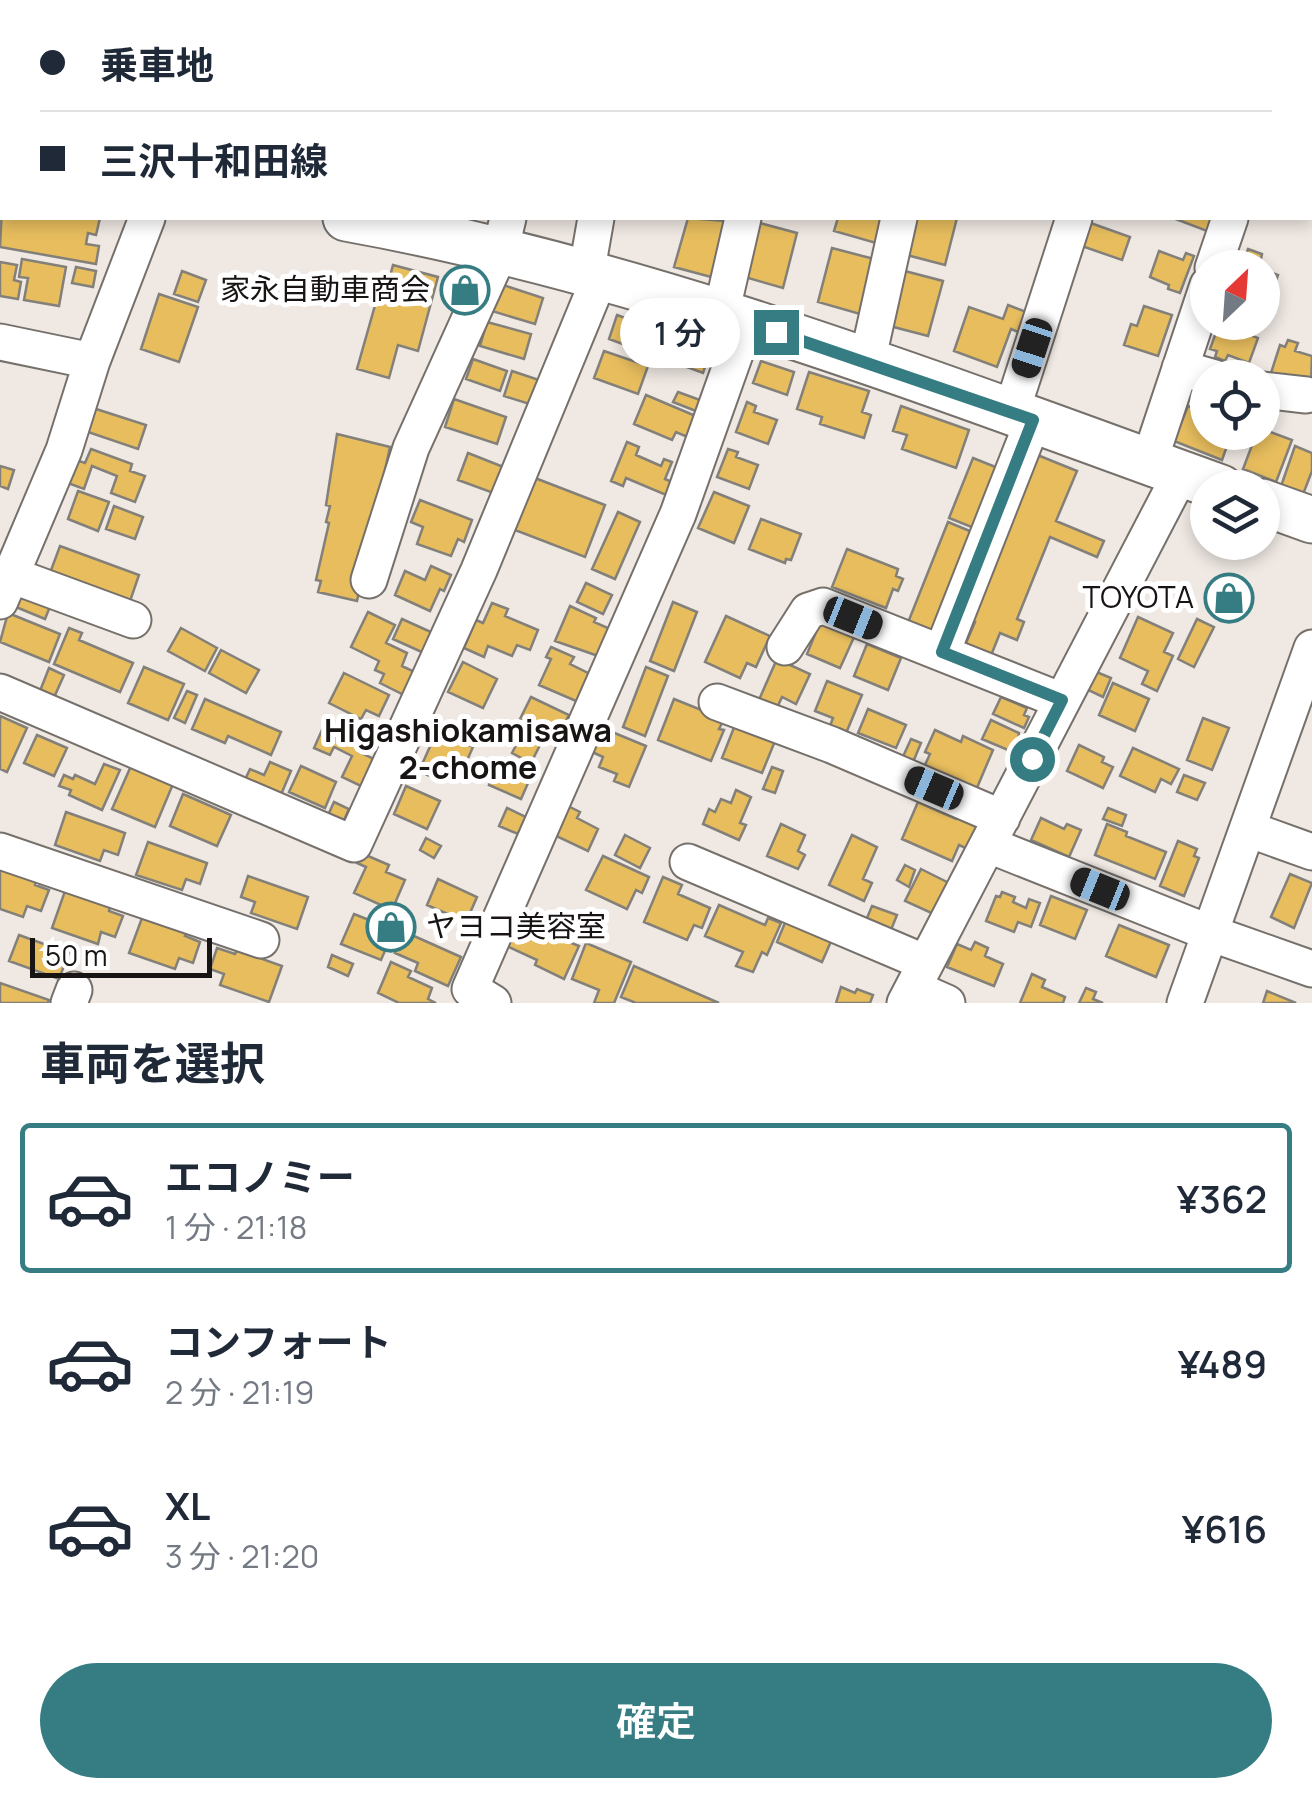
<!DOCTYPE html>
<html lang="ja">
<head>
<meta charset="utf-8">
<style>
	:root { --surface:#fff; --page:#f2f2f3; --text:#1f2937; --muted:#747a83; --line:#e0e1e3; --accent:#357d82 }
	body { margin:0; font-family:Manrope,"Noto Sans JP",sans-serif; background:var(--page); color:var(--text); height:100vh; display:flex; flex-direction:column; font-size:38px; white-space:nowrap }
	* { box-sizing:border-box; margin:0 }
	p { font-size:32px; color:var(--muted) }
	.icon { flex:none; width:55px; height:55px; fill:none; stroke:currentColor; stroke-width:2; stroke-linecap:round; stroke-linejoin:round }
	.map { position:relative; height:1003px; overflow:hidden }
	.details { display:flex; flex-direction:column; background:var(--surface); flex:1 }
	.details>* { flex:none }
	.banner { position:absolute; left:0px; top:0px; width:1312px; height:220px; box-shadow:0 5px 15px #0003; display:grid; align-content:center; height:220px; padding:0 40px; background:var(--surface) }
	.needle { width:65px; rotate:25deg }
	.tools { position:absolute; left:1190px; top:250px; display:grid; gap:20px }
	.tools a { display:grid; place-items:center; width:90px; height:90px; border-radius:50%; background:var(--surface); box-shadow:0 5px 15px #0003; font-size:50px }
	.scale { position:absolute; left:30px; bottom:25px; width:182px; box-sizing:border-box; padding-left:10px; border:5px solid #171413; border-top:0; font-size:28px; line-height:35px; white-space:nowrap; color:#171413; -webkit-text-stroke:8px #fff; paint-order:stroke }
	.end { position:absolute; width:45px; height:45px; margin:-22px; border:12px solid #357d82; background:#fff; box-shadow:0 0 0 5px #fff }
	.from { border-radius:50% }
	.bubble { position:absolute; height:70px; border-radius:35px; background:var(--surface); box-shadow:0 5px 15px #0003; font-size:32px; font-weight:600; line-height:70px; text-align:center }
	.car { position:absolute; width:30px; height:60px; margin:-30px -15px; border-radius:12px; box-shadow:0 0 8px 2px #0007; background:linear-gradient(#222 24%,#8ab4d8 0 40%,#222 0 76%,#8ab4d8 0 86%,#222 0) }
	.banner b { display:flex; align-items:center; gap:35px; height:95px; font-size:38px }
	.banner b+b { border-top:2px solid var(--line) }
	.banner i { width:25px; height:25px; background:var(--text) }
	ul { padding:0; list-style:none }
	li { display:flex; align-items:center; gap:30px; height:150px; margin:0 20px 15px; padding:0 20px; border:5px solid transparent; border-radius:10px }
	li div { flex:1 }
	li b { display:block; font-size:38px }
	li em { font-style:normal; font-weight:600 }
	li.on { border-color:var(--accent) }
	li>.icon { width:90px; height:90px; stroke-width:1.5 }
	h2 { padding:0 40px; font-size:45px; line-height:120px }
	.cta { display:flex; gap:20px; margin-top:auto; padding:20px 40px }
	.cta a { flex:1; height:115px; border-radius:60px; background:var(--accent); color:#fff; font-size:40px; font-weight:600; line-height:115px; text-align:center }
	.map>svg:first-child { display:block }
	.building { fill:#e7bd5e; stroke:#83807a; stroke-width:2.5 }
	.lines { fill:none; stroke-linecap:round; stroke-linejoin:round }
	.minor-casing { stroke:#76706b; stroke-width:39 }
	.major-casing { stroke:#76706b; stroke-width:49 }
	.minor { stroke:#fff; stroke-width:35 }
	.major { stroke:#fff; stroke-width:45 }
	.route { stroke:#357d82; stroke-width:12 }
	.labels { text-anchor:middle; stroke-width:10; stroke-linejoin:round; paint-order:stroke }
	.poi-label { font-size:30px; fill:#171413; stroke:#fff; text-anchor:end }
	.neighbourhood-label { font-size:32px; font-weight:bold; fill:#171413; stroke:#fff }
</style>
</head>
<body>
<div class="map">
<svg width="1312" height="1003" viewBox="0 0 1312 1003">
	<rect width="100%" height="100%" fill="#efe8e3"/>
	<path class="building" d="M341,0h68l-69,2z
		M2,208v10h98l-4,17 -8,-2 -2,11 13,2 -3,18 -96,-17z
		M688,218l37,3 -14,56 -37,-10z
		M838,218h45l-7,25 -42,-12z
		M913,218h44l-12,47 -42,-11z
		M1173,218h39l-5,13z
		M1085,221l45,16 -8,23 -46,-16z
		M756,222l41,11 -14,55 -42,-12z
		M832,248l42,11 -14,55 -42,-12z
		M1248,249l14,5 -3,14h-18z
		M1159,251l24,9 3,-7 8,3 -14,37 -12,-4 1,-4 -19,-8z
		M22,259l44,8 -7,39 -35,-6 4,-22 -9,-1z
		M0,262l17,3 -3,15 7,2 -3,17 -18,-3z
		M393,265l45,12 -20,74 -20,-6 -9,33 -32,-9 19,-67 7,1z
		M76,267l20,4 -3,16 -21,-4z
		M1262,269l16,6 -9,25 -7,-2z
		M901,270l42,11 -15,55 -42,-11z
		M182,271l24,9 -8,22 -24,-8z
		M500,284l43,14 -8,26 -43,-13z
		M159,294l39,13 -19,55 -38,-13z
		M1008,305l21,8 -8,20 -10,-4 -14,38 -43,-16 15,-44 34,12z
		M1144,306l28,9 -14,41 -34,-11 7,-21 6,2z
		M617,315l44,16 -9,24 -43,-16z
		M487,322l44,12 -7,25 -44,-13z
		M1227,322l11,3 -2,5 22,8 -9,25 -21,-8 -3,6 -10,-4 2,-6 -7,-2 9,-25 6,2z
		M672,332l40,15 -9,26 -41,-15z
		M1288,340l10,3 -3,8 17,5 -1,27 -26,-9 -2,6 -13,-4 10,-31 5,2z
		M604,351l44,15 -10,28 -44,-16z
		M473,359l34,12 -7,20 -34,-12z
		M761,361l33,11 -7,23 -34,-12z
		M512,371l33,11 -9,24 -32,-10z
		M809,372l60,19 -7,21 9,3 -7,23 -44,-14 2,-7 -25,-8z
		M678,392l22,8 -4,11 -23,-9z
		M646,395l52,22 -8,21 -14,-6 -4,8 -38,-16z
		M454,399l52,18 -9,27 -52,-17z
		M747,402l9,4 -2,6 23,8 -9,24 -32,-12z
		M901,406l68,24 -13,38 -54,-19 5,-14 -14,-4z
		M1188,406l16,6 4,-3v23h24l-10,28 -48,-19z
		M93,408l53,17 -8,24 -53,-18z
		M1262,429l30,11 -16,42 -33,-13 14,-37h5z
		M337,434l53,13 -33,154 -39,-9 3,-11 -5,-1 13,-57 -3,-1 4,-16 -4,-1z
		M627,442l12,5 -3,8 25,11 3,-7 8,3 -7,17 7,3 -6,13 -40,-17 -3,8 -12,-5z
		M1295,446l17,7v18l-10,26 -22,-8z
		M91,449l41,15 -2,7 15,5 -10,26 -24,-9 6,-17 -25,-10 -8,23 -19,-7 8,-23 12,4z
		M728,449l10,3 -2,5 22,8 -9,24 -32,-12z
		M468,453l38,15 -10,26 -38,-14z
		M1035,454l42,17 -21,50 48,20 -7,16 -47,-20 -33,82 7,3 -7,18 -17,-7 -12,30 -33,-14 4,-12 8,4 8,-19 -8,-3z
		M973,458l30,12 -24,60 -30,-12z
		M0,466l14,4 -6,19 -8,-3z
		M535,478l70,27 -20,52 -70,-27z
		M78,491l31,11 -11,29 -30,-12z
		M714,492l35,14 -15,37 -36,-15z
		M420,500l52,20 -8,22 -6,-3 -7,17 -34,-12 6,-17 -12,-5z
		M114,506l29,11 -8,22 -29,-10z
		M618,512l22,10 -25,57 -23,-10z
		M761,519l40,15 -10,26 -5,-1 -1,4 -36,-14z
		M948,522l29,12 -41,103 -29,-12z
		M60,546l79,29 -12,35 -80,-29z
		M847,549l51,20 -2,7 7,3 -5,12 -5,-2 -7,19 -54,-21z
		M431,566l20,9 -7,16 -4,-2 -10,22 -35,-16 10,-24 20,9z
		M586,583l26,12 -9,19 -26,-12z
		M24,588l29,11 -8,20 -29,-12z
		M673,602l24,10 -23,59 -24,-10z
		M492,603l16,6 -3,7 33,14 -8,20 -13,-5 -5,11 -24,-10 -4,11 -20,-9 12,-28 7,3z
		M570,606l26,12 -2,4 16,7 -6,29 -49,-17z
		M368,612l27,13 -9,18 21,10 -5,13 15,7 -11,23 -26,-13 4,-9 -9,-4 4,-9 -28,-14z
		M8,613l52,21 -11,28 -49,-20z
		M726,616l44,20 -14,31 -9,-4 -7,15 -35,-16z
		M1138,617l35,16 -9,19 9,4 -16,35 -15,-7 6,-13 -28,-13z
		M402,619l31,14 -9,20 -31,-14z
		M1197,619l17,8 -20,40 -16,-8z
		M821,620l34,15 -15,33 -33,-14z
		M69,628l13,5 -3,7 54,23 -13,29 -66,-28z
		M181,628l36,20 -12,23 -37,-20z
		M867,644l34,14 -13,32 -34,-14z
		M551,647l23,10 -4,7 20,10 -7,30 -44,-19 12,-26 -5,-2z
		M221,650l38,20 -13,23 -37,-20z
		M777,659l33,15 -14,30 -14,-7 -6,13 -18,-8z
		M463,662l34,17 -14,29 -35,-16z
		M144,667l40,17 -16,36 -40,-17z
		M646,667l22,9 -23,60 -22,-9z
		M49,668l15,7 -12,27 -14,-6z
		M1094,671l17,7 -8,19 -17,-8z
		M344,673l45,22 -10,21 -13,-6 -5,9 -32,-16z
		M827,681l35,14 -18,43 -16,-7 5,-13 -18,-7z
		M1113,683l36,16 -14,32 -36,-16z
		M187,691l10,4 -12,28 -11,-5z
		M531,697l38,18 -7,13 5,3 -6,14 -34,-16 3,-6 -10,-4z
		M1001,697l26,11 -3,7 5,2 -5,11 -31,-14z
		M205,699l76,33 -10,23 -43,-19 -3,7 -33,-14z
		M674,699l40,16 -1,4 9,4 -3,6 5,1 -13,31 -53,-21z
		M868,709l38,16 -10,23 -38,-15z
		M0,716l27,12 -20,44 -7,-3z
		M1203,718l26,10 -17,42 -25,-10z
		M991,720l28,13 -4,20 -33,-14z
		M326,721l39,18 -6,13 15,7 -13,27 -19,-9 10,-21 -18,-9 -4,8 -16,-7z
		M735,725l40,16 -13,32 -40,-15z
		M600,727l46,19 -17,41 -15,-6 3,-7 -18,-7 4,-10 -13,-6z
		M935,730l26,12 2,-6 30,14 -17,40 -52,-23 6,-13 -5,-2z
		M437,731l36,16 -12,27 -17,-7 -6,13 -19,-9z
		M37,735l30,13 -13,28 -30,-13z
		M521,736l19,9 -9,18 -19,-10z
		M911,739l10,4 -10,24 -11,-4z
		M1079,745l25,12 -2,5 11,5 -10,21 -36,-17z
		M1133,748l46,21 -8,15 -10,-5 -6,13 -35,-16z
		M500,760l32,14 -11,25 -32,-14z
		M270,762l21,9 -14,33 -36,-16 9,-19 14,6z
		M104,764l16,6 -18,40 -33,-15 2,-5 -12,-4 5,-11 9,4 2,-4 20,9z
		M131,766l42,18 -18,43 -43,-18z
		M301,766l35,16 -11,26 -36,-16z
		M772,767l11,4 -8,22 -12,-4z
		M1184,775l21,8 -8,17 -20,-8z
		M406,786l34,15 -13,28 -33,-15z
		M736,790l15,7 -11,26 6,2 -7,15 -36,-16 6,-15 6,3 6,-13 10,4z
		M183,794l48,21 -14,31 -47,-20z
		M334,802l15,7 -9,20 -15,-7z
		M918,802l38,17 3,-5 22,10 -11,26 -11,-5 -7,16 -50,-22z
		M568,806l12,6 -3,6 21,11 -10,22 -34,-16z
		M507,808l19,9 -8,17 -19,-8z
		M1108,808l18,7 -4,11 -19,-7z
		M66,812l59,21 -7,22 -14,-5 -4,11 -45,-16z
		M1041,818l23,11 3,-5 14,6 -12,27 -38,-17z
		M781,824l24,11 -7,16 7,4 -7,14 -31,-13z
		M1107,824l20,8 -1,4 40,16 -11,27 -60,-24z
		M625,835l25,13 -10,20 -25,-13z
		M852,835l25,12 -14,32 9,4 -8,18 -35,-16z
		M426,838l15,8 -7,12 -14,-8z
		M1178,841l19,8 -3,7 5,2 -15,38 -24,-10z
		M148,842l59,21 -7,21 -14,-5 -4,11 -46,-15z
		M361,853l28,12 -3,7 19,8 -13,30 -38,-17 12,-26 -9,-4z
		M603,856l46,21 -7,16 -6,-3 -9,19 -41,-19z
		M905,865l10,5 -6,17 -12,-7z
		M0,869l36,12 -1,4 14,5 -8,21 -14,-5 -4,11 -23,-8z
		M921,869l30,15 -15,31 -31,-14z
		M1290,874l22,9 -18,45 -23,-11z
		M248,876l60,21 -11,32 -46,-16 4,-11 -14,-5z
		M663,877l19,8 -4,9 32,14 -8,20 -8,-3 -7,15 -43,-18z
		M438,879l39,18 -11,25 -39,-17z
		M65,891l45,16 -1,4 14,5 -8,21 -14,-5 -3,12 -46,-16z
		M1002,892l13,5 -2,5 13,6 3,-9 11,4 -9,24 -13,-5 -4,10 -28,-11 10,-25 4,1z
		M1051,896l36,14 -12,29 -35,-14z
		M719,905l46,20 3,-7 13,5 -14,32 -5,-3 -9,20 -17,-6 7,-14 -38,-16z
		M872,906l25,9 -8,20 -25,-10z
		M516,907l57,25 -4,10 10,4 -15,33 -29,-14 2,-5 -37,-17z
		M354,914l40,16 -13,30 -40,-16z
		M142,918l45,15 -2,3 15,6 -7,21 -14,-5 -4,11 -46,-16z
		M787,918l45,21 -10,23 -45,-20z
		M1119,925l50,20 -13,32 -50,-21z
		M405,932l56,25 -13,29 -33,-15 3,-8 -23,-10z
		M19,935l50,18 -10,26 -50,-18z
		M975,942l13,6 -3,8 18,8 -9,22 -47,-19 10,-23 14,6z
		M586,943l45,19 -17,41h-20l5,-13 -27,-11z
		M217,948l18,6 2,-4 45,16 -13,36 -49,-17 4,-11 -14,-5z
		M332,955l21,9 -5,12 -20,-9z
		M391,962l20,9 -3,6 24,11 -4,11 8,4h-37l-21,-10z
		M634,966l85,37h-83l-15,-6z
		M1032,974l13,6 -3,7 23,10 -2,6h-43z
		M0,983l49,17 -1,3h-48z
		M841,987l14,6 2,-4 16,6 -3,8h-34z
		M1086,988l10,4 -3,7 10,4h-24z
		M1267,991l29,12h-33z"/>
	<g class="lines">
		<g class="minor-casing">
			<path id="minor" d="M848,0l11,2
				M19,2l1,-2
				M250,2l1,-2
				M517,2v-2
				M635,2l1,-2
				M795,2l1,-2
				M0,89l2,-10
				M1213,268l17,-50
				M586,275l10,-57
				M721,314l22,-96
				M0,342l92,19
				M867,362l32,-144
				M1180,368l35,10
				M1262,390l44,5
				M1011,413l63,-195
				M1149,462l59,-177
				M11,575l122,45
				M369,580l42,-132 89,-196 8,-34
				M0,601l64,-151 28,-89 55,-143
				M785,647l23,-36 15,-5 239,95
				M942,652l91,-231
				M0,692l354,152 125,-274 120,-291
				M717,702l115,43 170,73
				M1248,829l64,23
				M989,845l221,88 102,36
				M0,851l261,89
				M688,862l238,101
				M913,988l34,15
				M69,1003l5,-13
				M493,1003l-23,-14 208,-475 68,-191
				M905,1003l276,-530
				M1185,1003l127,-355"/>
		</g>
		<g class="major-casing">
			<path id="major" d="M0,160h2
				M346,218c300,54 589,167 875,270
				M1262,502l50,18"/>
		</g>
		<use href="#minor" class="minor"/>
		<use href="#major" class="major"/>
	</g>
	<g class="lines">
		<path class="route" d="M776,332l257,88 -91,232 120,48 -30,59"/>
	</g>
	<defs>
		<g id="shop-ring" transform="scale(2.5)"><circle r="9.5" fill="#fff" stroke="#357d82" stroke-width="1.5"/><path d="M-5-2.5h2.3a2.7 3.5 0 0 1 5.4 0H5L5.5 6h-11ZM-1.5-2.5h3a1.5 2.3 0 0 0-3 0Z" fill="#357d82"/></g>
	</defs>
	<g fill-rule="evenodd">
		<use href="#shop-ring" x="465" y="290"/>
		<use href="#shop-ring" x="1229" y="598"/>
		<use href="#shop-ring" x="391" y="927"/>
	</g>
	<g class="labels">
		<g class="poi-label">
			<text x="430" y="300">家永自動車商会</text>
			<text x="1194" y="608">TOYOTA</text>
			<text x="426" y="937" text-anchor="start">ヤヨコ美容室</text>
		</g>
		<g class="neighbourhood-label">
			<text x="468" y="742">Higashiokamisawa<tspan x="468" dy="37">2-chome</tspan></text>
		</g>
	</g>
</svg>
<div class="tools">
<a><svg class="needle" viewBox="-14 -14 28 28"><path d="M0-13l5 13h-10z" fill="#e53935"/><path d="M0 13l5-13h-10z" fill="#747a83"/></svg></a>
<a><svg class="icon" aria-label="locate" viewBox="0 0 24 24"><circle cx="12" cy="12" r="6"/><path d="M12 2v4M12 18v4M2 12h4M18 12h4"/></svg></a>
<a><svg class="icon" aria-label="layers" viewBox="0 0 24 24"><path d="M12 4l9 5-9 5-9-5zM3 14l9 5 9-5"/></svg></a>
</div>
<div class="scale">50 m</div>
<i class="end from" style="left:1032px;top:759px"></i>
<i class="end" style="left:776px;top:332px"></i>
<div class="bubble" style="left:620px;top:298px;width:120px">1 分</div>
<i class="car" style="left:1032px;top:348px;rotate:198deg"></i>
<i class="car" style="left:853px;top:618px;rotate:112deg"></i>
<i class="car" style="left:934px;top:788px;rotate:293deg"></i>
<i class="car" style="left:1100px;top:889px;rotate:292deg"></i>
<div class="banner">
<b><i class="from"></i>乗車地</b>
<b><i></i>三沢十和田線</b>
</div>
</div>
<section class="details">
<h2>車両を選択</h2>
<ul>
<li class="on"><svg class="icon" aria-label="car" viewBox="0 0 24 24"><path d="M5 17H2v-5l4-1 3-4h7l3 4 3 1v5h-3M9 17h6M6 11h13"/><circle cx="7" cy="17" r="2"/><circle cx="17" cy="17" r="2"/></svg><div><b>エコノミー</b><p>1 分 · 21:18</p></div><em>¥362</em></li>
<li><svg class="icon" aria-label="car" viewBox="0 0 24 24"><path d="M5 17H2v-5l4-1 3-4h7l3 4 3 1v5h-3M9 17h6M6 11h13"/><circle cx="7" cy="17" r="2"/><circle cx="17" cy="17" r="2"/></svg><div><b>コンフォート</b><p>2 分 · 21:19</p></div><em>¥489</em></li>
<li><svg class="icon" aria-label="car" viewBox="0 0 24 24"><path d="M5 17H2v-5l4-1 3-4h7l3 4 3 1v5h-3M9 17h6M6 11h13"/><circle cx="7" cy="17" r="2"/><circle cx="17" cy="17" r="2"/></svg><div><b>XL</b><p>3 分 · 21:20</p></div><em>¥616</em></li>
</ul>
<div class="cta"><a>確定</a></div>
</section>
</body>
</html>
